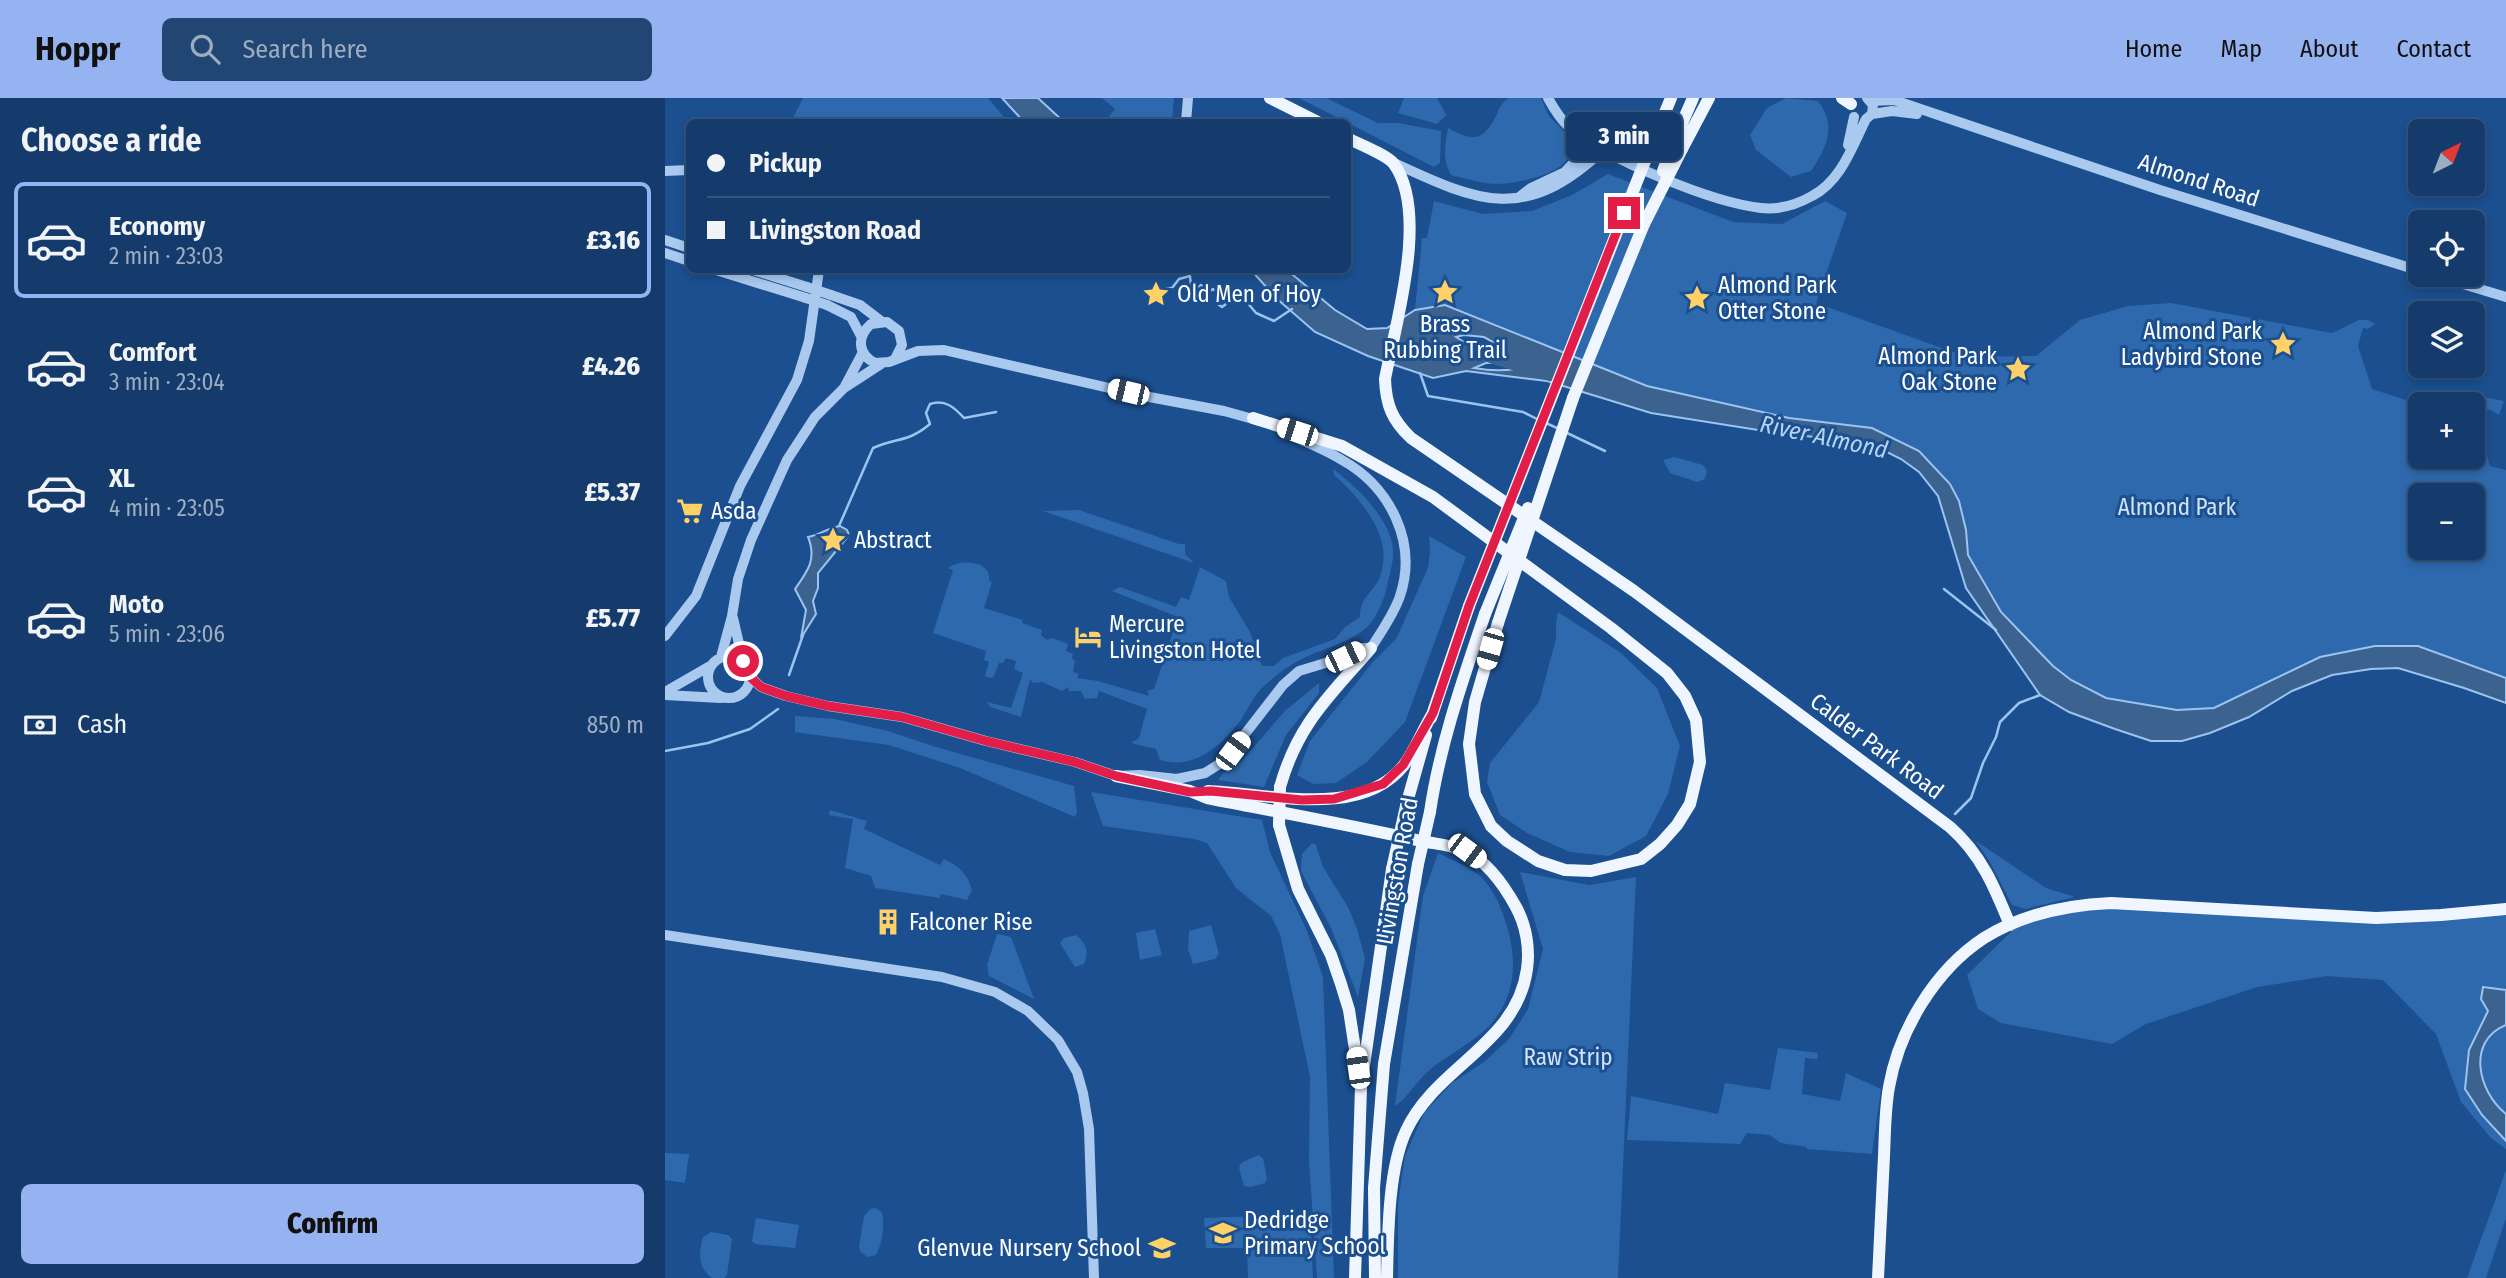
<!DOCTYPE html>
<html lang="en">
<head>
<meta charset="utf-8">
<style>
	:root { --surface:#143b6b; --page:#214673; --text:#f1f3f6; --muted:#9dadc1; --line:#33557e; --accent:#95b2f1 }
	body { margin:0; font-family:"Fira Sans Condensed",sans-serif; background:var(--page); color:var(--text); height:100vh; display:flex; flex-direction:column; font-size:26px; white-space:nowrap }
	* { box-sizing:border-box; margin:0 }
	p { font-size:23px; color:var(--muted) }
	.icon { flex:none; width:38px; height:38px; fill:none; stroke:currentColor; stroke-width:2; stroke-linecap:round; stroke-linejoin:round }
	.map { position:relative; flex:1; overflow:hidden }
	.side { display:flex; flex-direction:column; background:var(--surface); width:665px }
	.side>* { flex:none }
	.hud { position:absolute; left:21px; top:21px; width:665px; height:154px; border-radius:10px; box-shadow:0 4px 10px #0003,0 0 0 2px var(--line); display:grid; align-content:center; height:154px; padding:0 21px; background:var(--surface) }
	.needle { width:46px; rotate:42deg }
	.controls { position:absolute; left:1743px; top:21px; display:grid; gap:14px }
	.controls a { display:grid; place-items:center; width:77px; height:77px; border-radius:10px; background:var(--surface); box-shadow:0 4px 10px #0003,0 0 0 2px var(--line); font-size:35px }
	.end { position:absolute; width:32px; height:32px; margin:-16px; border:9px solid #e11d48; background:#fff; box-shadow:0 0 0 4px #fff }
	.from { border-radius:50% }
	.bubble { position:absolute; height:49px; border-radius:10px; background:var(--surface); box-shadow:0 4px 10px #0003,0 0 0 2px var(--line); font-size:23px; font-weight:800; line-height:49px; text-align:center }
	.car { position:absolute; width:21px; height:42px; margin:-21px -10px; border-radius:9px; box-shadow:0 0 5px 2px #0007; background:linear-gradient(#fff 24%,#345 0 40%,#fff 0 76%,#345 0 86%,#fff 0) }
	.hud b { display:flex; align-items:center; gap:24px; height:66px; font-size:26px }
	.hud b+b { border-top:2px solid var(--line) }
	.hud i { width:18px; height:18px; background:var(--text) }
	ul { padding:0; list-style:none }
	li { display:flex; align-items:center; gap:21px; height:116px; margin:0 14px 10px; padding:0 7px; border:4px solid transparent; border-radius:10px }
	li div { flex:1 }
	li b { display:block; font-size:26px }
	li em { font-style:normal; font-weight:800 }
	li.on { border-color:var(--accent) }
	li>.icon { width:63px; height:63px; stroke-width:1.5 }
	h2 { padding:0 21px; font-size:32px; line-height:84px }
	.pay { display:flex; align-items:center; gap:18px; height:77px; padding:0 21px; font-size:26px }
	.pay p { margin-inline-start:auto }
	.button { display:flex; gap:14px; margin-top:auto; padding:14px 21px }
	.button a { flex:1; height:80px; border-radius:10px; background:var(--accent); color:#111; font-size:28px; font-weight:800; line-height:80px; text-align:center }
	header { display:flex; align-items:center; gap:42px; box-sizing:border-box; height:98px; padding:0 35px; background:var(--accent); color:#111 }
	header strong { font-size:33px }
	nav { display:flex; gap:38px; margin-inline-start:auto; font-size:24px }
	.search { width:490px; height:63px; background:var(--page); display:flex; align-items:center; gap:18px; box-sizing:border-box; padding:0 24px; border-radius:10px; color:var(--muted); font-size:26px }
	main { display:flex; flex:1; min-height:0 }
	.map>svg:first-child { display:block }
	.green { fill:#2e69ad; fill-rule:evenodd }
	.water { fill:#3c6290; stroke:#9cc4f0; stroke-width:2; fill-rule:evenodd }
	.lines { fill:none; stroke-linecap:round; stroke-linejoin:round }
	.stream { stroke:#9cc4f0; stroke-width:2.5 }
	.river { stroke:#3c6290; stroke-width:18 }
	.minor { stroke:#a9c9ee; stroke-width:10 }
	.major { stroke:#f0f6ff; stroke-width:12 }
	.minor-bridge { stroke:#a9c9ee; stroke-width:10 }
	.major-bridge { stroke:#f0f6ff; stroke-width:12 }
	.route { stroke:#e11d48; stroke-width:9 }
	.labels { text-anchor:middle; stroke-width:6; stroke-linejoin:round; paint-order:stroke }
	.street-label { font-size:23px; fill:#fff; stroke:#1b4f8f }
	.poi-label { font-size:23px; fill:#fff; stroke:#1b4f8f; text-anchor:start }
	.park-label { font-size:23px; fill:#cfe3fa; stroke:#1b4f8f }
	.water-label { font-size:24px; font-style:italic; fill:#b5d3f5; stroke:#1b4f8f }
</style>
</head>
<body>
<header>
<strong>Hoppr</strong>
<div class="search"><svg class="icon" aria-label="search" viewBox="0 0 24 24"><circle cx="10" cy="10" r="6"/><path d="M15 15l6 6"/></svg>Search here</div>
<nav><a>Home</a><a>Map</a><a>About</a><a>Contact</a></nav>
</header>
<main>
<section class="side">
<h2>Choose a ride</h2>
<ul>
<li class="on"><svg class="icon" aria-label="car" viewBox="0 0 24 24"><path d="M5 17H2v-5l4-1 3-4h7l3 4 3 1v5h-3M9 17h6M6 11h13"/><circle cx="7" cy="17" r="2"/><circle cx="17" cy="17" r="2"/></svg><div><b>Economy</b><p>2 min · 23:03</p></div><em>£3.16</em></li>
<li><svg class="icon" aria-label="car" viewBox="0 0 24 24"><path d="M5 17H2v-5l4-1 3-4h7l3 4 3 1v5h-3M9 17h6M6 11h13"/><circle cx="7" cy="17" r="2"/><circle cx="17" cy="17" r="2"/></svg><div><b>Comfort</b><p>3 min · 23:04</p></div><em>£4.26</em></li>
<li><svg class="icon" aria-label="car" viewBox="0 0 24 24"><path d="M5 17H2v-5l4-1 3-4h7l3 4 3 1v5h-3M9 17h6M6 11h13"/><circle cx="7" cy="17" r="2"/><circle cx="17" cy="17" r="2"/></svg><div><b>XL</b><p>4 min · 23:05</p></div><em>£5.37</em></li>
<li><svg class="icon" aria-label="car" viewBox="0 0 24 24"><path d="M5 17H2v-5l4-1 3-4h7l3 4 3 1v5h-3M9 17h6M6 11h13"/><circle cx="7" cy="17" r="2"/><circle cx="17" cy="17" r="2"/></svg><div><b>Moto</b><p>5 min · 23:06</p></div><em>£5.77</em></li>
</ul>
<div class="pay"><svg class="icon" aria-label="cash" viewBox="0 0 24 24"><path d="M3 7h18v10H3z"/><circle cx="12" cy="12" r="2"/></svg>Cash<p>850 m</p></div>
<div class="button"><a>Confirm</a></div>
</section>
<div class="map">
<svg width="1841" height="1180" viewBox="0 0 1841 1180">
	<rect width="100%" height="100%" fill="#1b4f8f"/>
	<path class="green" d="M138,0h185l20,24h-217z
		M437,0h72l-2,24h-67l10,-13z
		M634,0h27l52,25h20l43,8 -1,32 -6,4z
		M739,0h33l9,17 -9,9 -39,-11z
		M844,0h32c3,6 5,14 9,19 8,9 17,14 20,26 9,29 -50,40 -71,41 -15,0 -33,-5 -48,-9 -9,-16 -6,-29 -3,-47 21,11 32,16 46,-8 7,-11 2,-13 15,-22z
		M1121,0l32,3c19,25 9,46 -7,70l-20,6 -35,-27 -6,-15 17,-27z
		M943,76l125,48 49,2 43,-23 22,12 -31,90 151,54 69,-1 44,-36 48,-14 43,-3 161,30 27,-13h9l7,4 -7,5 -5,-1 -5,18 14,43 46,15 2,4v49h53v-13l12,5 5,17 16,4v208l-88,-32 -164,44 -40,18 -37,2 -71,-12 -35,-18 -18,-14 -52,-54 -33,-57 -2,-25 -7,-29 -9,-17 -31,-33 -47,-23 -83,-10 -142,-32 -202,-81 -30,5 7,-72h5l7,-37 49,13 49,-3 40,-16zM1755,397h53v53h-53z
		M1786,295l31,10 2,-6 20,4 -5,14 -6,-4 -41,-12 -2,-2z
		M1009,359l29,8 4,6 -2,8 -8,3 -27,-9 -7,-13z
		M668,371c23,17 57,49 60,80 1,12 -3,24 -6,37 -3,14 -10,32 -21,42 -18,15 -38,19 -58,28 -18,8 -34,20 -48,34 -8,9 -13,21 -20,31 -20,26 -46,49 -80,39l-4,-11 -25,-6 8,-5 8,-29 -48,-18 -2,7 -12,1 -4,-8h-12l-1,-4 -6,4 -20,-9 -9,1 -3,-4 -9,38 -31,-10 -3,-5 24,6 12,-35 -9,-4 2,-8 -10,-3 -3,5h-4l-5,13 -4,2 -5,-2 4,-14 -5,-2 2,-9 -53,-18 20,-63 -5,-2c13,-9 44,-8 41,13l3,1 -8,26 39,12 -1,3 20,7 -1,5 6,5 5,-2 16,6 -2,7 7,3 -1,4 3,3 -2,11 6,2 -2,4 21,3 51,15 -2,-5 7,-2 24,-72 -66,-26 8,-4 56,20 5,-10 8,3 11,-33 26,14 3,16 21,35 12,34h12l9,-8 52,-19 10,-12 15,-10c0,-20 11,-22 19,-38 17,-40 -17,-79 -45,-104z
		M414,412l100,34h6v10l9,9 -151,-52z
		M764,438l37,21 -61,165 -38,40 -31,21 -23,1 -16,-9 13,-34 63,-79 23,-23 32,-71 2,-16z
		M893,514l63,41 36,35 23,58 -12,48 -22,42 -37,20 -39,-4 -43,-19 -27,-18 -13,-33 3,-19 49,-61 17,-63v-16z
		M654,585v10l-33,42 -22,52 -46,-7 6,-8 14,-7 47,-54z
		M130,618l40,3 53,12 48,16 138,39 3,26 -2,5 -115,-49 -71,-23 -94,-13z
		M426,694l171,28 8,32 37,79 16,46 11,301h-17l-8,-116 1,-85 -30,-143 -9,-18 -35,-28 -29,-45 -13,-4 -91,-13z
		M165,712l37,11 -3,8 76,36 4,-6c16,8 23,14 28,31l-5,10 -26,-6 -1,4 -65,-10 -4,-12 -26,-8 8,-49 -24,-4z
		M1311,743l70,47 29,9 -50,12 -13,-4 -21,-41z
		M647,745l4,2 7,22 25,40 9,22 8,29 -7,39 -27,-69 -30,-57 1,-17z
		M773,755c13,7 31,13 42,23 7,6 14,18 18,26 17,38 24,82 -3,117 -14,19 -44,34 -63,49 -15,11 -22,28 -37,38l28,-210z
		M855,774l69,13 47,-8 -18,401h-220v-74l7,-48 19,-43 28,-30 32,-21 25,-23 19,-30 15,-60z
		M1414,807l297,13 130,-9v81l-23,-2 -2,11 7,12 -19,39 13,65 24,26v8l-15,-11 -30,-36 -25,-68 -53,-54 -56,-4 -70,11 -111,37 -34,20 -111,-21 -23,-14 -11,-34 57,-56z
		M546,827l8,29 -4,5 -22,5 -5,-15 1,-18z
		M490,831l7,26 -22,5 -4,-27z
		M332,836l14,3 23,62 -45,-23 -2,-11z
		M411,837c11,9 13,16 8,29l-9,3 -15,-24 4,-5z
		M1841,927v89c-28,-22 -40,-73 0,-89z
		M1113,950l40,5 -1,6 -12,-1 -3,36 38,7 6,-28 35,16 -9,65 -65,-5 -1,-2 -25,-4 -11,-8 -23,-2 -7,11 -113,-4 4,-44 87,18 7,-31 45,7z
		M0,1055l24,1 -4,29 -20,-3z
		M593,1057l5,3 4,21 -2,4 -14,4 -7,-1 -5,-18 2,-5z
		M1841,1072v48l-20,60h-19z
		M210,1110l7,4c3,12 0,33 -6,43l-9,2 -7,-6 -1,-5 5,-30 6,-7z
		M645,1116l3,64h-65l-1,-30h-41l-2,-30z
		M91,1120l43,7 -4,23 -40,-4 -3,-3z
		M46,1134l17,3 4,4 -5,36 -3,3h-12c-15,-12 -13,-24 -9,-41z"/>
	<path class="water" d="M337,0h36l26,24h-40z
		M586,172h36l48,40 32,19 20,-1 28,-18 30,-5 202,81 142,32 83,10 47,23 31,33 9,17 7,29 2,25 33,57 52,54 18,14 35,18 71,12 37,-2 106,-51 55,-11h43l88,32v25l-42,-15 -66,-20 -27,1 -39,6 -40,16 -43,26 -39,16 -28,8h-31l-36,-12 -46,-17 -29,-17 -74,-107 -28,-92 -19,-24 -18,-13 -22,-11 -22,-7 -74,-7 -132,-21 -104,-32 -81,-10 -33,7 -65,-22 -53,-24 -39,-34zM799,237l20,2 20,11 -3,4c-16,-2 -32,-6 -45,-15zM867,264c-15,10 -40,9 -58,6l12,-5z
		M175,428l7,4 2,5 -31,38v15l-5,13 3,13 -15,24 5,-28 -11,-21c13,-18 22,-30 13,-52 12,-2 19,-9 32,-11z
		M1818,889l23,3v35c-40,16 -28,67 0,89v27l-24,-26 -17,-26 4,-39 19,-39 -7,-12z"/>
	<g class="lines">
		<path class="stream" d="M488,193l19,-3 7,-9 11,-3 1,10 7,2 3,-3 6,8 6,-4 4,3 -2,10 7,5 8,-6h16l10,12 18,8 18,-12
			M755,275l8,23 95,16 14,7
			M881,325l13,6
			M900,334l40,19
			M174,428l34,-78c25,-11 34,-5 57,-24l-4,-11 4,-9c15,-5 24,3 34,14l32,-6
			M1279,491l52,41
			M124,577l14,-40
			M0,653l43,-8 42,-14 28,-20
			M1290,716l16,-16 12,-35 13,-26 4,-15 19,-19 21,-8"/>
		<path class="river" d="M828,257l57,17"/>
		<path class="minor" d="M883,0c6,11 13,22 22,30 40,32 140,74 191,80 18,2 35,-3 51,-12 29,-15 40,-49 54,-77l6,-5 1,-9 -6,-7
			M1205,3l24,-1 266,90 260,81
			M1207,16l20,-3 25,3
			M521,24l2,-24
			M1183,47l6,-28
			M727,64c88,41 133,61 211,-12
			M0,73l24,-1
			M853,100l13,-10 34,-16 12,-13 2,-10 -8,-20
			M0,142l24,8
			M0,155l24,8
			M51,172l90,28
			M88,172l54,17
			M1768,177l73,22
			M166,197l29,10 21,16
			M162,207l24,12 10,19
			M230,261l7,-14 -3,-14 -12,-9 -16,2c-14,12 -14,30 4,39l14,-1 29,-11 26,-1 200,46 80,15 36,10
			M180,288l18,-34
			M68,520l10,43
			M0,538l31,-40 44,-110 57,-106 12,-39 10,-71
			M43 579a21 21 0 1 1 42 0a21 21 0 1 1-42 0Z
			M56,559l11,-41 6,-37 13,-39 36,-80 28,-43 29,-29 37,-24
			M85,579l11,10 25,9 42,10 74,11 84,24 89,21 41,14 24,-1 37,4 28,-6 19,-12 59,-76 16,-14 46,-14 18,-9h8c10,-16 23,-34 29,-52 18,-54 -10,-109 -58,-136 -18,-11 -39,-19 -58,-28
			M0,594l45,-26
			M0,597l56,3
			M0,837l277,42 53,15 33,19 30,29 19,32 6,21 6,36 5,149"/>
		<path class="major" d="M605,0l48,24
			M1177,0l9,6
			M682,40c12,6 40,17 47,26 35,49 2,158 -9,215 1,26 7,41 26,59l223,153 316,236c31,27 45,61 60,98
			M1007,48l21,-48
			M1017,51l27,-51
			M980,63l26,-63
			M908,300l71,-174
			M588,320l89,28 91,51 178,131 56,45 18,23 11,24 4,42 -10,42 -13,21 -17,19 -19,15 -50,12 -26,-1 -27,-9 -31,-20 -16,-15 -16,-32 -6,-50 6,-42 23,-79
			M766,620l38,-112
			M451,678l74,15 17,7c72,14 143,27 214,43 15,3 33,4 46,11 22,11 38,35 49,55 10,18 14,41 11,62 -10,75 -92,98 -121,162 -18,38 -18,105 -19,147
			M615,689c18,-64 50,-91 91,-139
			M543,693c59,2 153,29 196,-26 11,-15 19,-36 29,-52
			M741,708l20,-71
			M765,714c10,-68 33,-133 55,-198
			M614,727l19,64 33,66 10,29 8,26 9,59
			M690,1180l6,-191 31,-218
			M710,1180l-1,-90 10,-124 34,-200
			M1213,1180c2,-41 4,-82 6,-122 1,-23 1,-47 5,-69 10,-57 46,-117 95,-149 38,-24 83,-33 127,-35l265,15 65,-3 65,-6"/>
		<path class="minor-bridge" d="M142,189l24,8
			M141,200l21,7"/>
		<path class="major-bridge" d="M998,73l9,-25
			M979,126l38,-75
			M804,508l176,-445
			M820,516l43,-106
			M833,525l75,-225
			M614,727l1,-38
			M753,766l12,-52
			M727,771l14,-63"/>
	</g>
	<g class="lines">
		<path class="route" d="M78,563l7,16 11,10 25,9 42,10 74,11 84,24 89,21 41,14 74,16 21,-1 91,9 32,-1 49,-15 20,-19 30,-52 36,-107 155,-393"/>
	</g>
	<defs>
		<g id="sight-bare" transform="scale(2.1)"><path d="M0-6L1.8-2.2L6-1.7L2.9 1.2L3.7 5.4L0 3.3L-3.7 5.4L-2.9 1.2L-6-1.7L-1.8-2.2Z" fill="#ffd166" stroke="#1b4f8f" stroke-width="2.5" paint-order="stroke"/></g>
		<g id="supermarket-bare" transform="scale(2.1)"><path d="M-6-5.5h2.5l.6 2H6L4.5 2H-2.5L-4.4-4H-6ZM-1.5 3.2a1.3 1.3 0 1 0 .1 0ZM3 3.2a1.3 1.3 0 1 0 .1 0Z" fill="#ffd166" stroke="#1b4f8f" stroke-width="2.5" paint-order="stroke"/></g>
		<g id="hotel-bare" transform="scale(2.1)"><path d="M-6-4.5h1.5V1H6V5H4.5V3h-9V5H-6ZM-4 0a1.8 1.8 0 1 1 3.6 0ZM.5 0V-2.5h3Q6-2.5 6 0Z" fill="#ffd166" stroke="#1b4f8f" stroke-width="2.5" paint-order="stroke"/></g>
		<g id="building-bare" transform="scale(2.1)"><path d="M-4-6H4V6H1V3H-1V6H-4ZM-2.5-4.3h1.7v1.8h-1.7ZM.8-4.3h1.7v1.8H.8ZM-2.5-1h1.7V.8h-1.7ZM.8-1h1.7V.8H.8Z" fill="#ffd166" stroke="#1b4f8f" stroke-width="2.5" paint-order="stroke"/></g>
		<g id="school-bare" transform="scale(2.1)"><path d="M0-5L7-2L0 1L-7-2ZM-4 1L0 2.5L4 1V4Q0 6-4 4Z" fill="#ffd166" stroke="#1b4f8f" stroke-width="2.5" paint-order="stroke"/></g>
	</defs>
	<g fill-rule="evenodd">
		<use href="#sight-bare" x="780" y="194"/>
		<use href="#sight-bare" x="491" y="196"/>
		<use href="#sight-bare" x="1032" y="200"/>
		<use href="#sight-bare" x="1618" y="246"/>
		<use href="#sight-bare" x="1353" y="271"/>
		<use href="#supermarket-bare" x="25" y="413"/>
		<use href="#sight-bare" x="168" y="442"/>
		<use href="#hotel-bare" x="423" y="539"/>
		<use href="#building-bare" x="223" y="824"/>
		<use href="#school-bare" x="558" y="1135"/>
		<use href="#school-bare" x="497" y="1150"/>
	</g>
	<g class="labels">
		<g class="street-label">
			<text transform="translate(1534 82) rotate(18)" y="8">Almond Road</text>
			<text transform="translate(1212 648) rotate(37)" y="8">Calder Park Road</text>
			<text transform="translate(732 773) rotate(-80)" y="8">Livingston Road</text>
		</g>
		<g class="poi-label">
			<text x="1053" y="195">Almond Park<tspan x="1053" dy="26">Otter Stone</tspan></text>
			<text x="512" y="204">Old Men of Hoy</text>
			<text x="780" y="234" text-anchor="middle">Brass<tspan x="780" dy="26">Rubbing Trail</tspan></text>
			<text x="1597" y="241" text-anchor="end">Almond Park<tspan x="1597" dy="26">Ladybird Stone</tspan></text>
			<text x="1332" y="266" text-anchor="end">Almond Park<tspan x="1332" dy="26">Oak Stone</tspan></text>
			<text x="46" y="421">Asda</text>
			<text x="189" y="450">Abstract</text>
			<text x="444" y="534">Mercure<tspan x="444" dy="26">Livingston Hotel</tspan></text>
			<text x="244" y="832">Falconer Rise</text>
			<text x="579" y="1130">Dedridge<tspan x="579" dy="26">Primary School</tspan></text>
			<text x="476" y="1158" text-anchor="end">Glenvue Nursery School</text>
		</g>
		<g class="park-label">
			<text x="1512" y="417">Almond Park</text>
			<text x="903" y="967">Raw Strip</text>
		</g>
		<g class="water-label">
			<text transform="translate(1159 339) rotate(12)" y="8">River Almond</text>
		</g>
	</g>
</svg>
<div class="controls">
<a><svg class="needle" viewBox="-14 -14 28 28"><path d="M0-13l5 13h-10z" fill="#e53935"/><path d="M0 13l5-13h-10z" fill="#9dadc1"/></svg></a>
<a><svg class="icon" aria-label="locate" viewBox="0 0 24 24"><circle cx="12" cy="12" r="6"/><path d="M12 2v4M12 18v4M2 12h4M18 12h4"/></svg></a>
<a><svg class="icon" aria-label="layers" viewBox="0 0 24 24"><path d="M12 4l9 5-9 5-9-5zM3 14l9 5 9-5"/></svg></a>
<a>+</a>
<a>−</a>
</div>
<i class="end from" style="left:78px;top:563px"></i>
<i class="end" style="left:959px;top:115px"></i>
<div class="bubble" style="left:901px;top:14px;width:116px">3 min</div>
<i class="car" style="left:463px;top:294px;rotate:283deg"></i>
<i class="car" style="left:632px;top:334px;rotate:288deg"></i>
<i class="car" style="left:825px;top:551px;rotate:196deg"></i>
<i class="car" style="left:680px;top:559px;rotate:64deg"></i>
<i class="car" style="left:568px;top:653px;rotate:37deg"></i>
<i class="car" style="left:802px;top:753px;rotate:127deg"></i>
<i class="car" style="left:693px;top:970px;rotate:352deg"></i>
<div class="hud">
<b><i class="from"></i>Pickup</b>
<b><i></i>Livingston Road</b>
</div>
</div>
</main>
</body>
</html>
